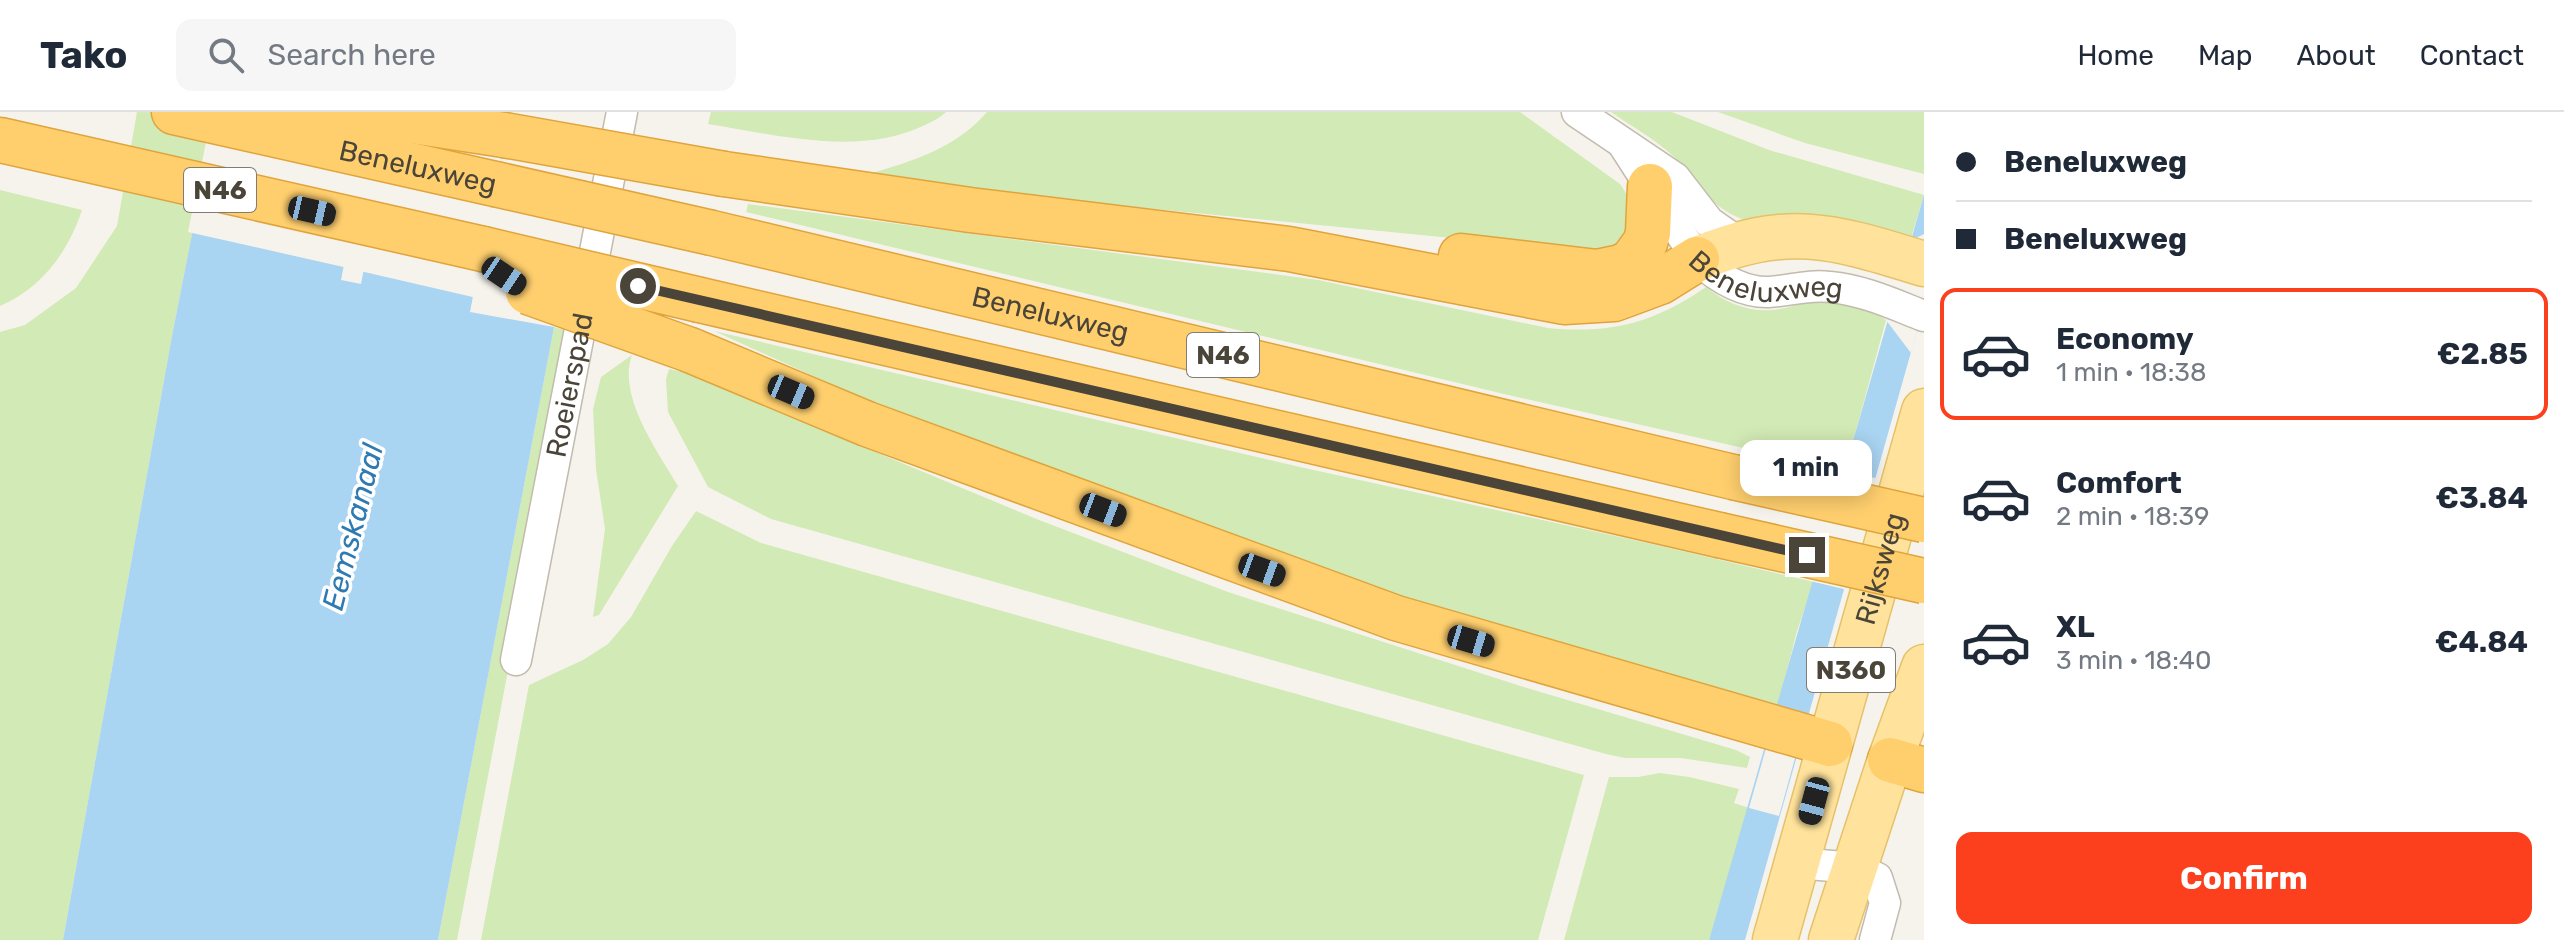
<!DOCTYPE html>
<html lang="en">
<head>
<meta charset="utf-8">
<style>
	:root { --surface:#fff; --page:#f6f6f7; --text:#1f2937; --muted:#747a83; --line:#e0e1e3; --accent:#fc3f1d }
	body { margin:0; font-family:Rubik,sans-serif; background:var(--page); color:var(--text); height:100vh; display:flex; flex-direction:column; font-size:30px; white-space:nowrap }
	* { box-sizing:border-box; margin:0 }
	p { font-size:26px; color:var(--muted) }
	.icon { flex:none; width:44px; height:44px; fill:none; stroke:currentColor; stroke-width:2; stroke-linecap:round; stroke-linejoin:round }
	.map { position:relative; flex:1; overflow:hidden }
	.panel { display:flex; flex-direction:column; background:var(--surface); width:640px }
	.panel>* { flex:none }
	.hud { display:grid; align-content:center; height:176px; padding:0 32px; background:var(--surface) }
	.end { position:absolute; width:36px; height:36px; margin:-18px; border:10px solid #4b4439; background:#fff; box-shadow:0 0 0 4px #fff }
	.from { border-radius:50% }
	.bubble { position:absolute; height:56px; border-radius:16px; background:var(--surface); box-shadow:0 4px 20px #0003; font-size:26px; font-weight:700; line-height:56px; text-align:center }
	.car { position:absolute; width:24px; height:48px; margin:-24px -12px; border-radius:10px; box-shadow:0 0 6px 2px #0007; background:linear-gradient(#222 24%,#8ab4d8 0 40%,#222 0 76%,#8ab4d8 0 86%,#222 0) }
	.hud b { display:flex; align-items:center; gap:28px; height:76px; font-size:30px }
	.hud b+b { border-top:2px solid var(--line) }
	.hud i { width:20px; height:20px; background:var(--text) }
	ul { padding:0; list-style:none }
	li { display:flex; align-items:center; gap:24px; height:132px; margin:0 16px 12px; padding:0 16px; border:4px solid transparent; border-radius:16px }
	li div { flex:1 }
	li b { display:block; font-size:30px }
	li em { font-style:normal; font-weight:700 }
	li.active { border-color:var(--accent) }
	li>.icon { width:72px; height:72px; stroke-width:1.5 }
	.cta { display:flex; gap:16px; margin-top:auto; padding:16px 32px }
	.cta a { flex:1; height:92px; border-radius:16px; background:var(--accent); color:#fff; font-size:32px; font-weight:700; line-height:92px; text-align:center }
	header { display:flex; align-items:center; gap:48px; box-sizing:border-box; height:112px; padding:0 40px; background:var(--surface); border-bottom:2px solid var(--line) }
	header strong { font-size:38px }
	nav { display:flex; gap:44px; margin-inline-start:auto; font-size:28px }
	.search { width:560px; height:72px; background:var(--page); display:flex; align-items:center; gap:20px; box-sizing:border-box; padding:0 28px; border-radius:16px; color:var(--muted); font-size:30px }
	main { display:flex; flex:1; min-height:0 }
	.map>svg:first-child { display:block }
	.green { fill:#d2eab5 }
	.water { fill:#a9d4f2 }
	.pier { fill:#f6f3ec }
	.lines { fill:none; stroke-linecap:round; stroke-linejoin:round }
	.street-casing { stroke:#c2bbae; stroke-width:33 }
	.primary-casing { stroke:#e6c16a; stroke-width:47 }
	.highway-casing { stroke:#e0a43c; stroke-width:47 }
	.street { stroke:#fff; stroke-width:30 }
	.primary { stroke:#ffe39c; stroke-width:44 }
	.highway { stroke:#ffcf6e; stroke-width:44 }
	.highway-bridge-casing { stroke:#e0a43c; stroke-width:47; stroke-linecap:butt }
	.highway-bridge { stroke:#ffcf6e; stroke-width:44 }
	.route { stroke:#4b4439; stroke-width:10 }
	.labels { text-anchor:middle; stroke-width:7; stroke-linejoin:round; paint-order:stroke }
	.shield { fill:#fff; stroke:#817c74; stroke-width:2 }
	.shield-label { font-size:26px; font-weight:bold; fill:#4b4439 }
	.street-label { font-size:28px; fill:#4b4439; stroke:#fff }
	.water-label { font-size:30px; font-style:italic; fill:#2e7ab2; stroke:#fff }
</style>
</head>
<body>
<header>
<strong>Tako</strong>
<div class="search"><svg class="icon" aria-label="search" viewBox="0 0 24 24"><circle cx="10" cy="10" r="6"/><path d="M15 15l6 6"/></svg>Search here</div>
<nav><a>Home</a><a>Map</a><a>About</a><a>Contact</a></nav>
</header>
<main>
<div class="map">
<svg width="1924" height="828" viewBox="0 0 1924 828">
	<rect width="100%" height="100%" fill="#f6f3ec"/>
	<path class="green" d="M137,0l79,1 -44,223 -109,604h-63v-608l25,-7 51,-37 41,-62z
		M711,0h235c-6,6 -13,9 -21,13 -66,32 -148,10 -217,-1z
		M987,0h533l100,72c22,29 9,61 -26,68l-542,-53 -183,-25c44,-13 87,-26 118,-62z
		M1611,0h61l97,38 155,45 -14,46 -156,-18c-45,-13 -50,-36 -81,-67 -18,-17 -42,-30 -62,-44z
		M1718,0h206v62l-119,-31z
		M0,78l82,20c-14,42 -40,78 -82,96z
		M748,92l570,76 230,48c63,6 106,-5 158,-41 26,21 54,29 87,19 10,-3 19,-8 30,-8 20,-1 48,10 63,22l-41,151 -341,-77 -758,-182z
		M554,215l18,5 -115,608h-19z
		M714,219l586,136 352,77 162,38 -17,49 -21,82 -325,-92 -565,-212z
		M632,243c-15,41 26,97 46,131l-79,129 -6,2 12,-88 -9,-60 -3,-60 8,-32z
		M669,257l38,8 89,42 243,101 189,72 299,96 209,62 14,7 -3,11 -66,-10h-56l-19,-4 -835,-235 -63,-32 -40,-75 -2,-33z
		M696,399l65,32 823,232 -46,165h-1057l48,-255 54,-25 25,-16 23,-27 41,-71z
		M1660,661l29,4 50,12 -5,14 15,5 -40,132h-145l45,-163h29z"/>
	<path class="water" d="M216,0h157l-32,168 20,4 33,-172h114l-38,200 84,15 -116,613h-375l109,-604z
		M1924,83v111l-179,634h-36z"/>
	<path class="pier" d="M212,0h165l-29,156 -160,-36z
		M390,0h122l-35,186 -117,-27z
		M1924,122v72l-13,47 -25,-33 24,-79z
		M1841,358l38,9 -31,111 -38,-9z
		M1776,601l29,9 -26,94 -30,-8z"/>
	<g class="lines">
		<g class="street-casing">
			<g id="street">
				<path d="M1577,0l98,66 34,44 30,21"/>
				<path id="s1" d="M1623,32l74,115c19,17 44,34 72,33 21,-1 39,-8 61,-5 33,3 63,17 94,29"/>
				<path id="s2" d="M516,548l106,-548"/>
				<path d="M1797,751l58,5 22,10 8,25 -10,37"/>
			</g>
		</g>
		<g class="primary-casing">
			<g id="primary">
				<path d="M1697,147c92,-38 136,-23 227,5"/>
				<path id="s3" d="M1775,828l149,-529"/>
				<path d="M1831,828l59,-180 34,-93"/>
			</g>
		</g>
		<g class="highway-casing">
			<g id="highway">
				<path id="s4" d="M174,0l321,72"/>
				<path d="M294,12l99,-6 111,17"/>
				<path d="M0,28l483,109"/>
				<path d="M724,62l246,36 319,39 275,53 50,-3 46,-17 37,-23"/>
				<path id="s5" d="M712,121l1021,244"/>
				<path d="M1461,144l136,16 24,-5 11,-6 13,-18 3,-10 2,-47"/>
				<path d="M700,188l1019,235"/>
				<path d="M690,238l177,74 529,194 434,126"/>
				<path d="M1890,648l34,10"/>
			</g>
		</g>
		<use href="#street" class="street"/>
		<use href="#primary" class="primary"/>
		<use href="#highway" class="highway"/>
		<g class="highway-bridge-casing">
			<path id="highway-bridge" d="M504,23l220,39
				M495,72l217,49
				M483,137l217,51
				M528,180l162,58
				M1733,365l191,43
				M1719,423l205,46"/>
		</g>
		<use href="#highway-bridge" class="highway-bridge"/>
	</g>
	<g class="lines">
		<path class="route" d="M638,174l1169,269"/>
	</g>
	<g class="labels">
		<g class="shield">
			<rect x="184" y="56" width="72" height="44" rx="6"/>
			<rect x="1187" y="221" width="72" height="44" rx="6"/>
			<rect x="1807" y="536" width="88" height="44" rx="6"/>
		</g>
		<g class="shield-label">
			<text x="220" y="87">N46</text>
			<text x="1223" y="252">N46</text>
			<text x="1851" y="567">N360</text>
		</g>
		<g class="street-label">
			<text dy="10" stroke="none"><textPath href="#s4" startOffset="250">Beneluxweg</textPath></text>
			<text dy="10" stroke="none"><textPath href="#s1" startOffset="212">Beneluxweg</textPath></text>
			<text dy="10" stroke="none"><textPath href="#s5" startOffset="348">Beneluxweg</textPath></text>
			<text dy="10" stroke="none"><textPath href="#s2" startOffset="280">Roeierspad</textPath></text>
			<text dy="10" stroke="none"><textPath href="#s3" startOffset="386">Rijksweg</textPath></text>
		</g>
		<g class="water-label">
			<text transform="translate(353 415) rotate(-76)" y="10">Eemskanaal</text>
		</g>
	</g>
</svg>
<i class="end from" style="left:638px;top:174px"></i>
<i class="end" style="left:1807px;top:443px"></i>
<div class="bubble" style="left:1740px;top:328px;width:132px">1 min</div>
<i class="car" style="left:312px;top:99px;rotate:103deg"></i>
<i class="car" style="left:504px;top:164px;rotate:124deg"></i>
<i class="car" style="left:791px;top:280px;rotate:113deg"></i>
<i class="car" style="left:1103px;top:398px;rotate:111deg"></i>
<i class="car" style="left:1262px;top:458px;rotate:110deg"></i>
<i class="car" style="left:1471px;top:529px;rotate:107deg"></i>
<i class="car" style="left:1814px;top:689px;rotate:195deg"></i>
</div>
<section class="panel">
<div class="hud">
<b><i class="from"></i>Beneluxweg</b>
<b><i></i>Beneluxweg</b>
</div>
<ul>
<li class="active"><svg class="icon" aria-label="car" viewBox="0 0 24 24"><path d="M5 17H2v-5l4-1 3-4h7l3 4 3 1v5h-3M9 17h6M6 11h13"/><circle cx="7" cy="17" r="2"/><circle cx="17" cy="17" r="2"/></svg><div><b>Economy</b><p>1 min · 18:38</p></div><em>€2.85</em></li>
<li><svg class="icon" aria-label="car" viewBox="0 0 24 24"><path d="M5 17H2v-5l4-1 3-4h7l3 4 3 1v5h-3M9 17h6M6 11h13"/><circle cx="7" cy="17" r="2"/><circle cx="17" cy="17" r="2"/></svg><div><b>Comfort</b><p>2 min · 18:39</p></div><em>€3.84</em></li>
<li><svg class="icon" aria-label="car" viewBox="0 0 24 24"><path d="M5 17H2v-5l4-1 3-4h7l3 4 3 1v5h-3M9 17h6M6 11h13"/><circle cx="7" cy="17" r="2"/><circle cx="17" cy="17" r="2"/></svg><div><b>XL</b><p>3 min · 18:40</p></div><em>€4.84</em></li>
</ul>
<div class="cta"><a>Confirm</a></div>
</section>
</main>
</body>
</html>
